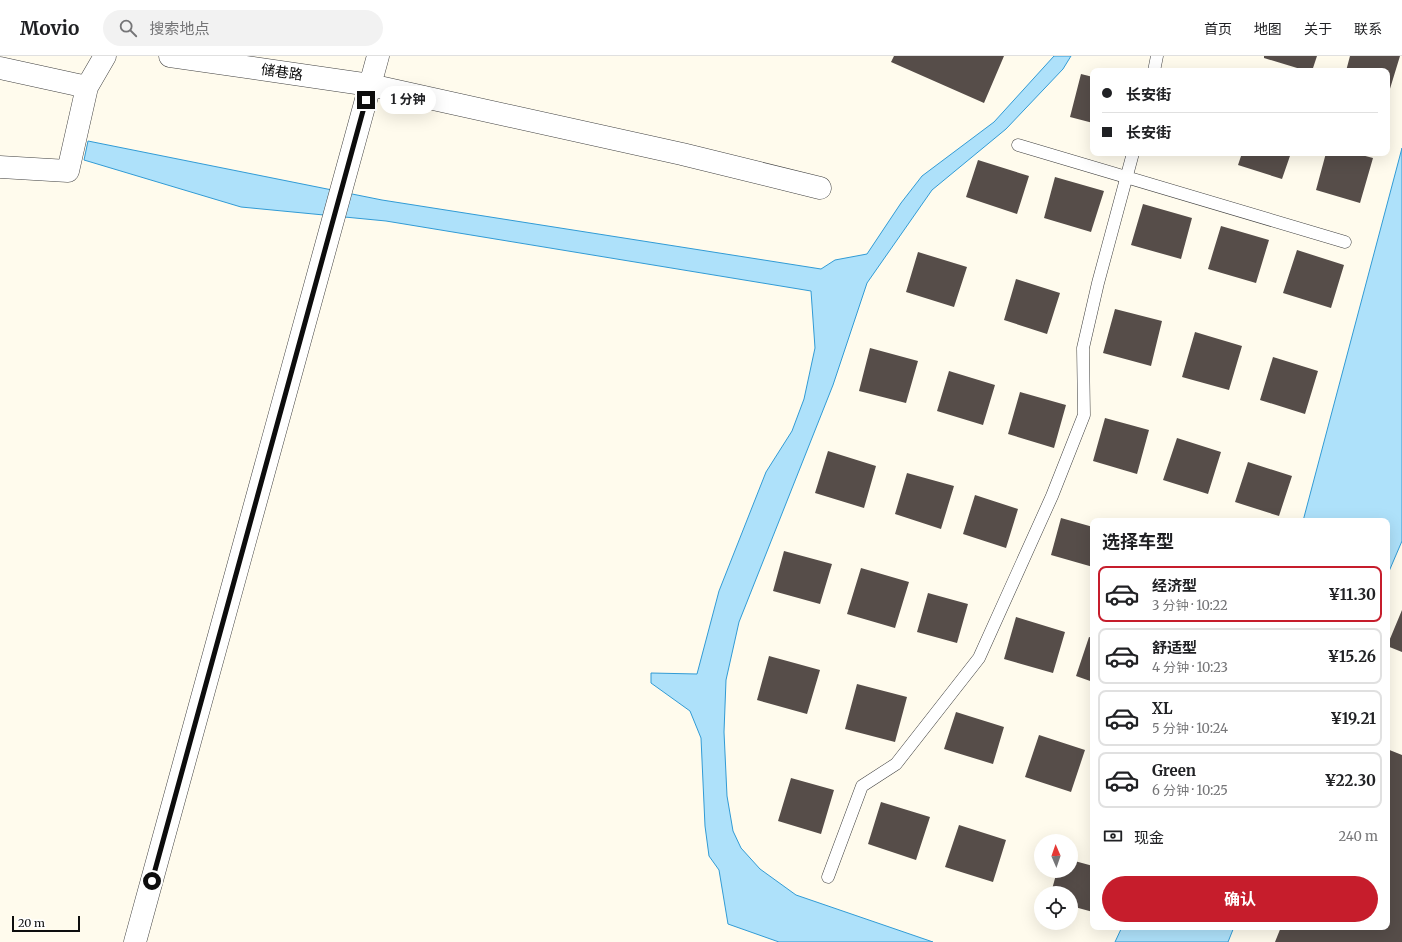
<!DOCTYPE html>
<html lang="zh">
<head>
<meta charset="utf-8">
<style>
	:root { --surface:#fff; --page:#f2f2f2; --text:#202124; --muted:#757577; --line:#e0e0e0; --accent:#c61d2c }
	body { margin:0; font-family:Merriweather,"Noto Sans SC",serif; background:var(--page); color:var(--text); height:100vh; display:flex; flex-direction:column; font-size:15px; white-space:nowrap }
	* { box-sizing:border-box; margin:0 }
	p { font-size:13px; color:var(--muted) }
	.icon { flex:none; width:22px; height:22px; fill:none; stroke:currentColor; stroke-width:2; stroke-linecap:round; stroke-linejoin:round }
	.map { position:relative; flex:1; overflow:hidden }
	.panel { position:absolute; left:1090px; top:462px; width:300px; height:412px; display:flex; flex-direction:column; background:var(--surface); border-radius:8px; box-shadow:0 4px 16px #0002 }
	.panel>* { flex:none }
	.banner { position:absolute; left:1090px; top:12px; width:300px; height:88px; border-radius:8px; box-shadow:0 4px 16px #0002; display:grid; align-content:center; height:88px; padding:0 12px; background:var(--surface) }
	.needle { width:26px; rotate:358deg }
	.controls { position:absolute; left:1034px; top:778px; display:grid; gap:8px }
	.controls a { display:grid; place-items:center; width:44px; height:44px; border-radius:50%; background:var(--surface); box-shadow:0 4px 16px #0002; font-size:20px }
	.scale { position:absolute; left:12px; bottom:10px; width:68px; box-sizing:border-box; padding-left:4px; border:2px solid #0d0d0d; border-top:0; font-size:11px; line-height:14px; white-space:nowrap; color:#0d0d0d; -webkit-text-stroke:3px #fff; paint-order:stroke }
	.end { position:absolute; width:18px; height:18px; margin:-9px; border:5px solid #0d0d0d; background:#fff; box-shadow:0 0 0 2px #fff }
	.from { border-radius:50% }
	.bubble { position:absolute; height:28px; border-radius:14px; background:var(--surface); box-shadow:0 4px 16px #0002; font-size:13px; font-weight:700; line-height:28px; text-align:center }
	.banner b { display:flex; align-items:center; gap:14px; height:38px; font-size:15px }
	.banner b+b { border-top:1px solid var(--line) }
	.banner i { width:10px; height:10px; background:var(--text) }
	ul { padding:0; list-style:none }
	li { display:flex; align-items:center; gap:12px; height:56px; margin:0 8px 6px; padding:0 4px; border:2px solid var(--line); border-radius:8px }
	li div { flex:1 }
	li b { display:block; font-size:15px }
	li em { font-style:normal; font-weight:700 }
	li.on { border-color:var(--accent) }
	li>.icon { width:36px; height:36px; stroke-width:1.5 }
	h2 { padding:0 12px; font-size:18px; line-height:48px }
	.pay { display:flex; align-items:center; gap:10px; height:44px; padding:0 12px; font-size:15px }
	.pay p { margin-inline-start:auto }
	.cta { display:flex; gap:8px; margin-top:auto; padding:8px 12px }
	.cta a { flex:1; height:46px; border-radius:24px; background:var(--accent); color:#fff; font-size:16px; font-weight:700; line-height:46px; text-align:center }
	header { display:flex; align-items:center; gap:24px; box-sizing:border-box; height:56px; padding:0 20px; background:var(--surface); border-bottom:1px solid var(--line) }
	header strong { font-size:19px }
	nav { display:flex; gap:22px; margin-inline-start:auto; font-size:14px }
	.search { width:280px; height:36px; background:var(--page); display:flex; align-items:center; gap:10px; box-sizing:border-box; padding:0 14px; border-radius:22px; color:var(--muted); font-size:15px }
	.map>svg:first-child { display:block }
	.water { fill:#aee1fa; stroke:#319bd5 }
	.building { fill:#564d49 }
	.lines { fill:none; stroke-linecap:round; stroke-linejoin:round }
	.lane-casing { stroke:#404040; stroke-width:13 }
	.street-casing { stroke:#404040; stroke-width:23 }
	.lane { stroke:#fff; stroke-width:12 }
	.street { stroke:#fff; stroke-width:22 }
	.route { stroke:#0d0d0d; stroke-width:5 }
	.labels { text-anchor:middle; stroke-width:4; stroke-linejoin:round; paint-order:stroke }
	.street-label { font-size:14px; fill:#0d0d0d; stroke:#fff }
</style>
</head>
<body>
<header>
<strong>Movio</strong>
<div class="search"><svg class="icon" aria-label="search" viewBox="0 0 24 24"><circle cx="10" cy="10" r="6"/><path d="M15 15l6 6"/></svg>搜索地点</div>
<nav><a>首页</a><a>地图</a><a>关于</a><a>联系</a></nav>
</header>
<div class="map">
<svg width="1402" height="886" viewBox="0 0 1402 886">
	<rect width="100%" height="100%" fill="#fffbed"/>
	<path class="water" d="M1054,0h17l-8,13 -57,60 -74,61 -65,93 -34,102 -94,237 -13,58 -2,52 3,64 6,35 8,17 19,21 36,26 137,47h-154l-51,-18 -9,-54 -10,-14 -4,-30 -4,-88 -11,-27 -39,-28v-10l46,1 22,-83 47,-119 26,-41 12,-32 11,-51 -4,-57 -425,-70 -145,-14 -157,-47 4,-19 294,59 439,69 14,-9 32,-6 34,-51 21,-27 72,-54z
		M1402,92v393l-15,35v-55h-84z
		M1122,871h112l-6,15h-113z"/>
	<path class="building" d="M894,0h110l-20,47 -93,-41z
		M1264,0h53l-5,15h-5l-43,-13z
		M1350,0h50l-11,36h-2v-21h-41z
		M1081,18l12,3v46l-23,-6z
		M1242,97h49l-9,26 -44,-14z
		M1326,97h28l19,5 -13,45 -44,-13z
		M978,104l51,16 -12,38 -51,-17z
		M1055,121l49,14 -13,41 -47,-14z
		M1143,148l49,14 -11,41 -50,-14z
		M1221,170l48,14 -13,43 -48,-14z
		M1297,194l47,15 -13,43 -48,-15z
		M918,196l49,15 -13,40 -48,-15z
		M1016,223l44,14 -13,41 -43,-14z
		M1115,253l47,12 -11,45 -48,-13z
		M1195,276l47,14 -13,44 -47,-13z
		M870,292l48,13 -12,42 -47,-12z
		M1273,301l45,14 -13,43 -45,-14z
		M949,315l46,14 -12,40 -46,-14z
		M1020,336l46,13 -12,43 -46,-14z
		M1105,362l44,12 -12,44 -44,-13z
		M1177,382l44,14 -13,42 -45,-14z
		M828,395l48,15 -12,42 -49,-15z
		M1248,406l44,14 -13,40 -44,-14z
		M907,417l47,13 -13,43 -46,-15z
		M975,439l43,14 -12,39 -43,-14z
		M1061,462l32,9v40l-42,-12z
		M784,495l48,13 -12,40 -47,-13z
		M861,512l48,14 -14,46 -48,-14z
		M928,537l40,11 -11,39 -40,-11z
		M1402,554v42l-15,-6z
		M1016,561l49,15 -12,41 -49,-14z
		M1089,581l4,1v44l-17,-6z
		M769,600l51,14 -13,44 -50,-14z
		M857,628l50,13 -12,45 -50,-13z
		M956,656l48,15 -11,37 -49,-15z
		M1039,679l46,15 -14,42 -46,-15z
		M1387,693l15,6v187h-127l6,-15h106z
		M791,722l43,12 -13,44 -43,-13z
		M881,746l49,15 -14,43 -48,-16z
		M959,769l47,15 -13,42 -48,-15z
		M1071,804l22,6v46l-22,-6v-13h-20l6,-22h14z"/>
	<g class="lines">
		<g class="lane-casing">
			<path id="lane" d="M1154,15l3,-15
				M1018,89l327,97
				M828,821l34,-91 34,-22 83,-106 73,-162 32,-81 -1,-67 15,-65 35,-130"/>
		</g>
		<g class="street-casing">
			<path id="street" d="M170,0l200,29 312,69 138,34
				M0,12l87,19 18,-31
				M0,111l68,4 19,-84
				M135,886l243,-886"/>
		</g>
		<use href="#lane" class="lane"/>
		<use href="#street" class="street"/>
	</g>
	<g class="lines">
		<path class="route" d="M152,825l214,-781"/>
	</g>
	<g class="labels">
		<g class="street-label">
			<text transform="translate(282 16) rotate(8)" y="5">储巷路</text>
		</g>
	</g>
</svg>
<div class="controls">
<a><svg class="needle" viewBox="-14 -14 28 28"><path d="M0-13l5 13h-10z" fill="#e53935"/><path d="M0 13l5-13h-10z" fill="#757577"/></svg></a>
<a><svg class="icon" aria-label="locate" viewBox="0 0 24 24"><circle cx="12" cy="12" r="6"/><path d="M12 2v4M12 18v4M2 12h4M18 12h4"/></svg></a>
</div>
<div class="scale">20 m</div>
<i class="end from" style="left:152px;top:825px"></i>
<i class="end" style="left:366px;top:44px"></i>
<div class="bubble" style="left:380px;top:30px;width:56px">1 分钟</div>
<div class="banner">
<b><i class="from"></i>长安街</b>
<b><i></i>长安街</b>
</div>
<section class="panel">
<h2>选择车型</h2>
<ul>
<li class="on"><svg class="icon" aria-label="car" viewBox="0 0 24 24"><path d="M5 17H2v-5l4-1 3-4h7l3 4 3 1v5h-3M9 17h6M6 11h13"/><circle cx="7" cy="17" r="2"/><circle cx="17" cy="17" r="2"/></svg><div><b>经济型</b><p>3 分钟 · 10:22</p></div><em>¥11.30</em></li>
<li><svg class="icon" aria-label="car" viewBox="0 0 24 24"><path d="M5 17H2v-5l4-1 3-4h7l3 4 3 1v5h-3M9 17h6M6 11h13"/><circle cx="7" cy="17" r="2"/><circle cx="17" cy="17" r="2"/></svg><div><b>舒适型</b><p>4 分钟 · 10:23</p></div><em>¥15.26</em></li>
<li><svg class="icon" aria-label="car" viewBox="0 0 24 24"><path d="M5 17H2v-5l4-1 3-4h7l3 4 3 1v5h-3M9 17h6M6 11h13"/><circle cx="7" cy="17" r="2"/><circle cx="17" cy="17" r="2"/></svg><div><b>XL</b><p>5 分钟 · 10:24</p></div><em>¥19.21</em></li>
<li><svg class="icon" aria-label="car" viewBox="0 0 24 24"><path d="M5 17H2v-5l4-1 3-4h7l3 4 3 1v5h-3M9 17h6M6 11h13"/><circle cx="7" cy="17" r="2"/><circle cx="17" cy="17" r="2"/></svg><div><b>Green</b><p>6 分钟 · 10:25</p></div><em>¥22.30</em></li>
</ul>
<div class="pay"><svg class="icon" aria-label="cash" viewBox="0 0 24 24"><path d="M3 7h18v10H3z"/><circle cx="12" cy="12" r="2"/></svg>现金<p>240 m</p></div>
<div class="cta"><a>确认</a></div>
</section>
</div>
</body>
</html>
